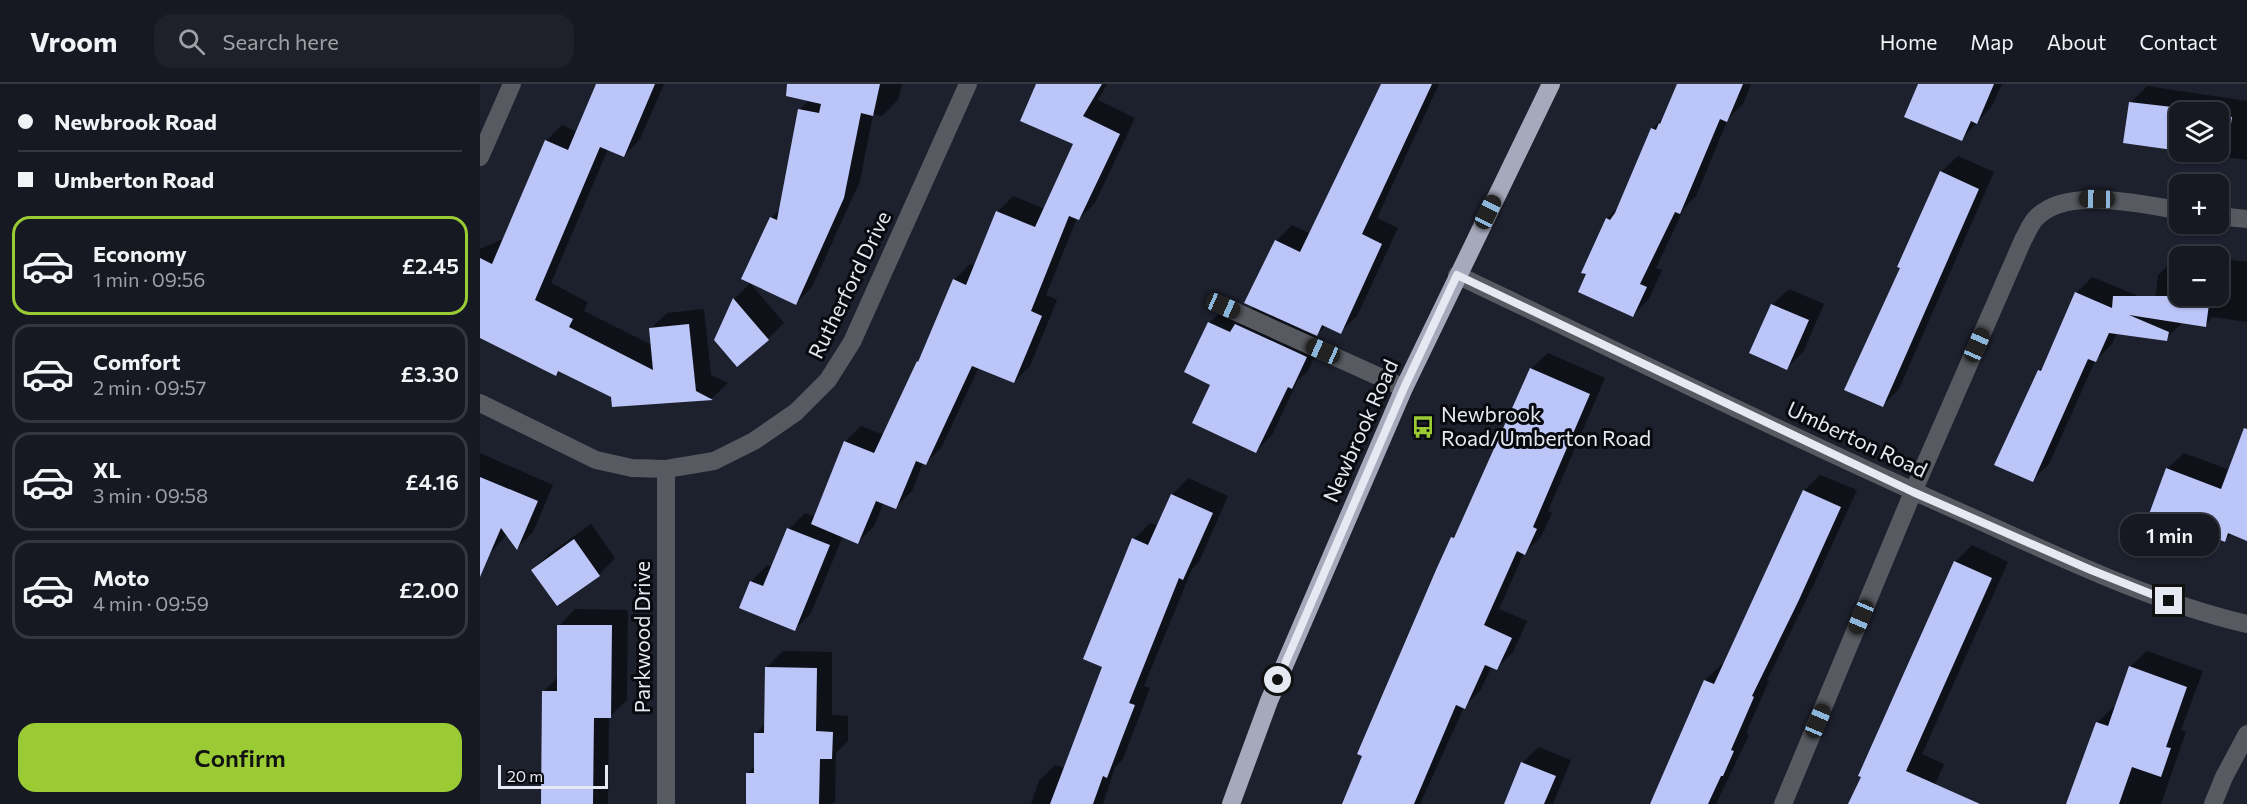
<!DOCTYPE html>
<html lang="en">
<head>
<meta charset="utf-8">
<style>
	:root { --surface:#161822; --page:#1f212a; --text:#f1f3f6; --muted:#9ea0a5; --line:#353740; --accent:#9acb34 }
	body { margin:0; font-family:Commissioner,sans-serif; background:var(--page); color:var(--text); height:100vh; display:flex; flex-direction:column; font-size:22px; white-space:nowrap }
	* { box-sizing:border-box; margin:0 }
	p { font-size:20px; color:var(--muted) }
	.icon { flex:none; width:33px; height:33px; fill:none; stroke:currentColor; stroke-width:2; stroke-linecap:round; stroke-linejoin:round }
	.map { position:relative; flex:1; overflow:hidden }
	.drawer { display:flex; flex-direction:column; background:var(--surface); width:480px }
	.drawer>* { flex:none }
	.guide { display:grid; align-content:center; height:132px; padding:0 18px; background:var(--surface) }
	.controls { position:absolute; left:1689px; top:18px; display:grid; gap:12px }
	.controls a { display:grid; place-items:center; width:60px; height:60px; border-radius:12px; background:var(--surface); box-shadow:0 2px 4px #0004,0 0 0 2px var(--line); font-size:30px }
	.scale { position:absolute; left:18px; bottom:15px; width:110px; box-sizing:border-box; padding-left:6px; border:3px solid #e7e9f2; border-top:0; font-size:16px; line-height:21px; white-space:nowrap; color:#e7e9f2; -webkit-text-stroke:4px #090a10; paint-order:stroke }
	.end { position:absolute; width:27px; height:27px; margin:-14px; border:8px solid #e7e9f2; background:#111; box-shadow:0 0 0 3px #111 }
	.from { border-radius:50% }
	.bubble { position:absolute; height:42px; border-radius:18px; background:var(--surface); box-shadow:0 2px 4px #0004,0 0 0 2px var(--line); font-size:20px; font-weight:600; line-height:42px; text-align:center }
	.car { position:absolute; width:18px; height:36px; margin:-18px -9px; border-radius:8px; box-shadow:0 0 4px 2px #0007; background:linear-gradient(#222 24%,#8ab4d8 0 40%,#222 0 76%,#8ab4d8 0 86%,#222 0) }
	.guide b { display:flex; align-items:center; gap:21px; height:57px; font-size:22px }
	.guide b+b { border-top:2px solid var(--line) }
	.guide i { width:15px; height:15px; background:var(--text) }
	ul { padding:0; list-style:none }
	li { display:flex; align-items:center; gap:18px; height:99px; margin:0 12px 9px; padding:0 6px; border:3px solid var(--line); border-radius:18px }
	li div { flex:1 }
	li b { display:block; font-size:22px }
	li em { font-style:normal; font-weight:600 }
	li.on { border-color:var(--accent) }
	li>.icon { width:54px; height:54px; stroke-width:1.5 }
	.cta { display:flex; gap:12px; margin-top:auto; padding:12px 18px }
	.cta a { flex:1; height:69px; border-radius:18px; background:var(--accent); color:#111; font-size:24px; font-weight:600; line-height:69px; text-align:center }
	header { display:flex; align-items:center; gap:36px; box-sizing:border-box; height:84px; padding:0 30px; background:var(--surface); border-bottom:2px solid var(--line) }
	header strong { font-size:28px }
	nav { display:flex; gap:33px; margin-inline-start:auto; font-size:21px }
	.search { width:420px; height:54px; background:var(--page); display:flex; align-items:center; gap:15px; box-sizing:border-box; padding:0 21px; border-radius:18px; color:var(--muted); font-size:22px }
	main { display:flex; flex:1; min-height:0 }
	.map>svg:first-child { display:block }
	.shadow { fill:#0007 }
	.building { fill:#bbc5f8 }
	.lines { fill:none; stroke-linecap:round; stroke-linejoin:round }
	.minor { stroke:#585a61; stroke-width:18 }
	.highway { stroke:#a6a9bb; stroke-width:18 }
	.route { stroke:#e7e9f2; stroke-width:8 }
	.labels { text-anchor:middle; stroke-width:6; stroke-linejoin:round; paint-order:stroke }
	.street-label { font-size:21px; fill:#e7e9f2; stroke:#090a10 }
	.poi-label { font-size:21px; fill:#e7e9f2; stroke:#090a10; text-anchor:start }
</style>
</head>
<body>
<header>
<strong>Vroom</strong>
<div class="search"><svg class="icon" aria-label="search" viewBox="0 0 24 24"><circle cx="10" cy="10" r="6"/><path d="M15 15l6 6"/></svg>Search here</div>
<nav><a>Home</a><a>Map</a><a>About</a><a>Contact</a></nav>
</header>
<main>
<section class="drawer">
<div class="guide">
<b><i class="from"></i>Newbrook Road</b>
<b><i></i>Umberton Road</b>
</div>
<ul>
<li class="on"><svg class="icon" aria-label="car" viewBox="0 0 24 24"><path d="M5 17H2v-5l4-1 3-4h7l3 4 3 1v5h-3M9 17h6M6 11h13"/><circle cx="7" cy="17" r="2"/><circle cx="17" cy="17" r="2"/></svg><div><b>Economy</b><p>1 min · 09:56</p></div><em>£2.45</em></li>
<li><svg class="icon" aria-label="car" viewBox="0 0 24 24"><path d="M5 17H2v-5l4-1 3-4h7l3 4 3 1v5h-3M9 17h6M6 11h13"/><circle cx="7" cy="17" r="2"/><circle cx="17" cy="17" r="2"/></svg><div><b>Comfort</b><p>2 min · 09:57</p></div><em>£3.30</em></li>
<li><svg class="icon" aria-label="car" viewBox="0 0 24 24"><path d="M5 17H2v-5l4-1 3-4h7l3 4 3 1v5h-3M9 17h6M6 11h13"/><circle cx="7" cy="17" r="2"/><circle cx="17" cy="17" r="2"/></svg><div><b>XL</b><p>3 min · 09:58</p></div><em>£4.16</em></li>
<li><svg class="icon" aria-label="car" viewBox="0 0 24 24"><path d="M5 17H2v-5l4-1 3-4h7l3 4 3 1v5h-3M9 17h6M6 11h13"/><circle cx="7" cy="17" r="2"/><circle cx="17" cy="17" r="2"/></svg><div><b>Moto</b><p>4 min · 09:59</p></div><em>£2.00</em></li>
</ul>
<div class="cta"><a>Confirm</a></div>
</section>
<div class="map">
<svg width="1767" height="720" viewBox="0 0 1767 720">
	<rect width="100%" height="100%" fill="#1d202d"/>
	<path class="shadow" d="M118,0h66l-24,55 -16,17 -16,-7 -57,134 37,19 -4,9 68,34 -2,-16 17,-16 37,-4 7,66 17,8 -16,15 -99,8 -1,-10 -53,-26 -3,4 -76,-38v-87l25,-11 41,-97 16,-16 15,7z
		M348,0h74l-4,16 -16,16 -9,-2 -13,67 -48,106 -16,16 -25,-85 10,-10 19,-99z
		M562,0h65l-9,16 37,18 -40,85 -16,16 -2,-1 -31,77 11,5 -27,66 -16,16 -35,-15 -38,81 -16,16 -2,-1 -11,28 -16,16 -12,-5 -10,24 -16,16 -15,-6 -32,77 -16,16 -44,-47 16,-17 6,2 16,-38 16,-16 10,4 30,-75 16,-16 23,9 38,-77 32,-78 16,-16 5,2 22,-54 16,-16 32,13 30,-66z
		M902,0h57l-62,134 21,10 -41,88 -17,16 -14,-7 -11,12 7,3 -14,31 -10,9 -26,55 -16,16 -44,-67 -3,-61 17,-16 19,9 9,-10 22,-65 16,-16 19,9z
		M1199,0h72l-8,20 -15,15 -32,77 -12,12 -28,60 6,2 -13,29 -16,16 -26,-96 12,-13 33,-77 14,-14z
		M1440,0h82l-10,22 -30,33z
		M1667,2l100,15v59l-56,-8h27v-40h-38l-50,-9z
		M1478,72l36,16 -95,217 -17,17 20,-139 39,-95z
		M1738,174l29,4v60l-34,-5 -8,8 -23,-2 -16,16 -49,-6 -5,11 -17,17 -46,103 -17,16 7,-109 6,-6 31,-72 16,-16 63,26 3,-28 17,-16 5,1v36h38z
		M270,199l34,40 -16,16h-52l18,-40z
		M1309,205l35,15 -21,48 -16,16 -15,-63z
		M1068,269l57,25 -57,133 4,2 -11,24 -17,16 -25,56 28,12 -14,31 -16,16 -5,-2 -12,25 -16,16 -44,97h-77l109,-266 6,-6 73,-163z
		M0,369l73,32 -20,47 -16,16 -10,-14 -18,21 -9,-4z
		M1704,369l46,17 17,-16v85l-15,-6 -7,7 -29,-12 -11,11 -18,-70z
		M1340,391l37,15 -43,94 -47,96 2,1 -23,52 3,2 -33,69h-67l5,-7 51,-117 17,-16 2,1 80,-174z
		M708,394l40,18 -29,66 -7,7 -48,117 6,2 -27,71 -8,8 -12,37h-72l8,-23 16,-16 11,3 38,-102 -19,-8 49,-119 16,-16 8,3 14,-31z
		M111,440l24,34 -16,17 -66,-5 16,-16z
		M1492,461l36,17 -86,192 22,10 -15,35 -5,5h-74l105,-242z
		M95,525l53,1 -1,90 -18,17 -1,87h-66l2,-113 14,-14 1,-51z
		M303,567l49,1v63l16,1v25l-12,12 -1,49 -3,2h-84v-31l7,-7v-32l11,-11v-55z
		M1667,567l56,20 -22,59 5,2 -25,72h-92l28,-81 16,-16 3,1 14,-41z
		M1059,663l32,13 -18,44h-47l16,-41z"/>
	<path class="building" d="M116,0h59l-31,73 -24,-10 -65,153 38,19 -4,8 84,43 -4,-42 40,-4 7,67 17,9 -101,7 -1,-10 -53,-26 -2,5 -76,-38v-80l12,6 53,-124 23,10z
		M307,0h93l-7,32 -12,-3 -17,85 -48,107 -55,-26 29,-62 7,3 21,-111 21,4 2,-9 -35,-8z
		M556,0h66l-19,32 37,18 -41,86 -10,-4 -38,95 11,5 -28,67 -42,-17 -46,99 -10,-4 -20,48 -20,-8 -18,43 -47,-20 33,-83 30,12 43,-92 1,1 35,-83 13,6 30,-74 39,16 38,-83 -53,-23z
		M901,0h51l-70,150 20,10 -41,90 -19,-9 -5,11 -73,-33 31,-63 25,12z
		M1197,0h66l-16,38 -7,-3 -40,95 -5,-2 -35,72 7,3 -14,30 -55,-25 8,-18 -5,-1 25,-55 4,2 5,-7 36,-85 5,2 3,-7 1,1z
		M1438,0h76l-17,40 -6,-3 -9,20 -58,-24z
		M1649,18l52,6 23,4h-24v39l-57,-8z
		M1738,31l14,2 -6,41 -46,-6h38z
		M1460,87l39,18 -96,218 -39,-17 56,-122 -3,-1z
		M1595,208l37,16 1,-12h97l-4,31 -77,-12 40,17 -2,9 -58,-8 -13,29 -8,-3 -55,123 -39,-17 44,-95 3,1z
		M253,214l36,42 -32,27 -23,-27z
		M1291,220l38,16 -22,50 -38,-17z
		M728,238l22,10 5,-8 72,33 -15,32 -4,-2 -32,66 -64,-30 18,-38 -26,-13z
		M1050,284l60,26 -57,133 4,2 -12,26 -8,-4 -33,74 28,13 -15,32 -12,-5 -20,44 -9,-4 -42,99h-72l20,-48 -5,-2 79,-184 15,-33 3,1z
		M1764,344l3,1v112l-19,-8 -3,9 -35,-14 -5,13 -40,-16 21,-57 55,21z
		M0,393l58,24 -21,49 -16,-22 -21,49z
		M1323,406l38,17 -43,95 -46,94 2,1 -23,53 3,1 -11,25h-2l-13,28h-58l54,-124 10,4z
		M691,410l42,19 -30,67 -4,-2 -50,125 6,2 -14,36 -14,37 -4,-2 -10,28h-43l52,-137 -19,-8 49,-121 16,7z
		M307,444l43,17 -35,86 -56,-23 11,-27 13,5z
		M94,455l26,37 -43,30 -26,-36z
		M1474,477l38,17 -86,193 74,33h-132l13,-27 -3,-1z
		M77,541h55l-1,93h-17l-1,86h-52l1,-113h15z
		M1649,582l58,21 -21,60 5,1 -10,29 -29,-10 -13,37h-53l30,-82 12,4z
		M285,583l52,1 -1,63 17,1 -1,27h-12l-1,45h-73v-31h8v-40h10z
		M1041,678l35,14 -12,28h-40z"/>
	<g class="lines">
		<path class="minor" d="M0,73l32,-73
			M1738,132l29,3
			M977,191c171,81 340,165 512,241 91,41 181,85 278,108
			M743,222l181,82
			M0,319l116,57 36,8 34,1 48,-8 40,-20 42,-29 32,-32 24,-38 116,-258
			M186,720v-335
			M1303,720l130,-312 110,-252c4,-7 7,-15 12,-21 30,-34 105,-14 145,-9
			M1733,720l11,-27 23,-43"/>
		<path class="highway" d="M751,720l38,-103 135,-313 147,-304"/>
	</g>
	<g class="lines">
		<path class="route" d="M798,596l126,-292 53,-113 456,217 178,78 78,31"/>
	</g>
	<defs>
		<g id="bus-bare" transform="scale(1.8)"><path d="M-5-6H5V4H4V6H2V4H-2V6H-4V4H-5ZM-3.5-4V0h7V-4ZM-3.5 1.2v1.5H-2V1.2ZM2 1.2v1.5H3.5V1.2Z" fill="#9acb34" stroke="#090a10" stroke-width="2.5" paint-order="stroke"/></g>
	</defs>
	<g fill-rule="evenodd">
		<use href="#bus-bare" x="943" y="343"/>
	</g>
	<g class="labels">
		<g class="street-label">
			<text transform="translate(370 201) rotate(-64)" y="7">Rutherford Drive</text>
			<text transform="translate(881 347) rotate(-66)" y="7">Newbrook Road</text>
			<text transform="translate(1377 356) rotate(25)" y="7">Umberton Road</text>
			<text transform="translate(163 553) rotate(-90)" y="7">Parkwood Drive</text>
		</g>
		<g class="poi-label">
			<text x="961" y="338">Newbrook<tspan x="961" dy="24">Road/Umberton Road</tspan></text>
		</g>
	</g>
</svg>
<div class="controls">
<a><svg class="icon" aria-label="layers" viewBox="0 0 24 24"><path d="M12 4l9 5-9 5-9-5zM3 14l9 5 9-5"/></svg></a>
<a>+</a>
<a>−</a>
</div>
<div class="scale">20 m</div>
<i class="end from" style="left:798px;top:596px"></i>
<i class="end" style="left:1689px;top:517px"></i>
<div class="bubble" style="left:1640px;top:430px;width:99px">1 min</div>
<i class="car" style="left:1617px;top:115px;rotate:271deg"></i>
<i class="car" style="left:1008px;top:128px;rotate:26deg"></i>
<i class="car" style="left:743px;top:222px;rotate:114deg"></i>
<i class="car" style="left:1497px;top:261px;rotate:24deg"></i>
<i class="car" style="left:843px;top:267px;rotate:294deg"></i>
<i class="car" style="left:1381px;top:533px;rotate:203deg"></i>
<i class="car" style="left:1338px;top:637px;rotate:23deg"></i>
</div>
</main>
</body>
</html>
